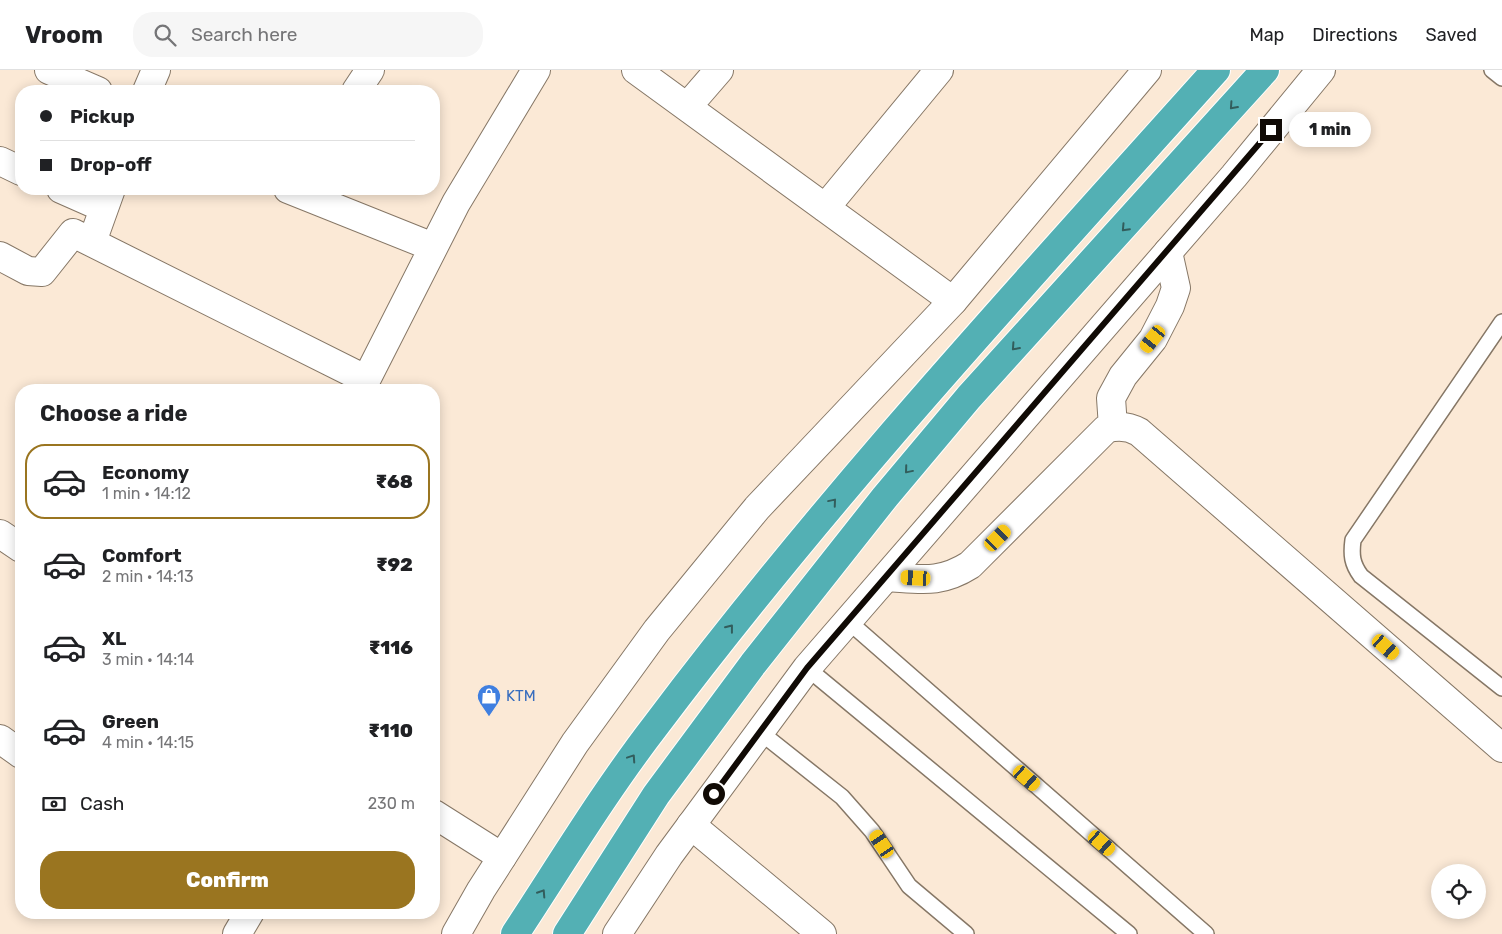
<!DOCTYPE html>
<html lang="en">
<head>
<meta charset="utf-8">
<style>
	:root { --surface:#fff; --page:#f6f6f6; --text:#202124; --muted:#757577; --line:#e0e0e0; --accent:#9a7520 }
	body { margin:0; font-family:Rubik,sans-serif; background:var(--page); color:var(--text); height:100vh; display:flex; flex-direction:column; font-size:19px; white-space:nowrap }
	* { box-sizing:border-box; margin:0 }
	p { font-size:16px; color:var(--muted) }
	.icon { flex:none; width:28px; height:28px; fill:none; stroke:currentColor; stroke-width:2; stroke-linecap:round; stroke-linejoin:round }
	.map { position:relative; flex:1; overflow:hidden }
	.sheet { position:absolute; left:15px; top:314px; width:425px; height:535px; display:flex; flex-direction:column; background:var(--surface); border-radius:20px; box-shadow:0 2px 12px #0003 }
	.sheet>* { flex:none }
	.top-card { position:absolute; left:15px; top:15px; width:425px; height:110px; border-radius:20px; box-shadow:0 2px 12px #0003; display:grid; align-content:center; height:110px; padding:0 25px; background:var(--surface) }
	.buttons { position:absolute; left:1431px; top:794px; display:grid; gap:10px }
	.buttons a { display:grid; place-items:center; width:55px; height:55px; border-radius:50%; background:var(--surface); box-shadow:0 2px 12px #0003; font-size:25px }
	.end { position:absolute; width:22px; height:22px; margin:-11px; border:6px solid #100a05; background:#fff; box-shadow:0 0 0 2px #fff }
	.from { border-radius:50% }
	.bubble { position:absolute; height:35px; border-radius:18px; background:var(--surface); box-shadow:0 2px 12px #0003; font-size:16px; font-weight:800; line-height:35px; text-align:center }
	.car { position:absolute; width:15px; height:30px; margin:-15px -8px; border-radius:6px; box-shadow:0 0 4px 1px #0007; background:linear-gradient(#f5c518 24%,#345 0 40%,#f5c518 0 76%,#345 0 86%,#f5c518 0) }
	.top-card b { display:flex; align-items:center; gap:18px; height:48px; font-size:19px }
	.top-card b+b { border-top:1px solid var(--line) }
	.top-card i { width:12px; height:12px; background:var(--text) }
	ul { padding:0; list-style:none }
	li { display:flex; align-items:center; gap:15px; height:75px; margin:0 10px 8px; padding:0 15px; border:2px solid transparent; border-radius:20px }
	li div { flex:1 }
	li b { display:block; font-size:19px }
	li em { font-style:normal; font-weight:800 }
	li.active { border-color:var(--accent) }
	li>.icon { width:45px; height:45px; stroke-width:1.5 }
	h2 { padding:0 25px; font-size:22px; line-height:60px }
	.pay { display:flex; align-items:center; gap:12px; height:55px; padding:0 25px; font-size:19px }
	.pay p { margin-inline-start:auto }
	.button { display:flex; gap:10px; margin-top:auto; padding:10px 25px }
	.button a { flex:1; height:58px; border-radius:20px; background:var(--accent); color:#fff; font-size:20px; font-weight:800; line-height:58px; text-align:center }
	header { display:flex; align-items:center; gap:30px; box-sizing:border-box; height:70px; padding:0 25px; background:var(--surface); border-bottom:1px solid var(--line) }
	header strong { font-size:24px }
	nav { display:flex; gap:28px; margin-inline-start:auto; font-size:18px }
	.search { width:350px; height:45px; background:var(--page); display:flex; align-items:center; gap:12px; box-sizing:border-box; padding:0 18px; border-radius:20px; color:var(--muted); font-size:19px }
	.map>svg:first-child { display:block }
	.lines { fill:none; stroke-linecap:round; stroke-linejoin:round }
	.service-casing { stroke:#867766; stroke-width:18 }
	.minor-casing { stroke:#867766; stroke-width:30 }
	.tertiary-casing { stroke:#867766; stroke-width:30 }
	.trunk-casing { stroke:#fff; stroke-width:30 }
	.service { stroke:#fff; stroke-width:15 }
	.minor { stroke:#fff; stroke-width:28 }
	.tertiary { stroke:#fff; stroke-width:28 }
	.trunk { stroke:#53b0b4; stroke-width:28 }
	.oneway { stroke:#325d5c }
	.route { stroke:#100a05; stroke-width:6 }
	.labels { text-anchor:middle; stroke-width:4; stroke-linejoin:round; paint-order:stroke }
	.shop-label { font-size:15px; fill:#366cbe; stroke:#fbe9d6; text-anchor:start }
</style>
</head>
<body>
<header>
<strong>Vroom</strong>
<div class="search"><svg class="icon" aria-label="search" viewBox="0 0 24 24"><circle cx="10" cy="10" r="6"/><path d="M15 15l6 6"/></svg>Search here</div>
<nav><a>Map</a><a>Directions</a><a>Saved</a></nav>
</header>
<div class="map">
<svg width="1502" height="864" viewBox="0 0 1502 864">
	<rect width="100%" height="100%" fill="#fbe9d6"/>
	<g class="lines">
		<g class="service-casing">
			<path id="service" d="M1492,0l10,8
				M1502,252l-149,218c-2,15 -1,24 8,36l141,112
				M848,551l358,313
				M807,598l322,266
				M760,662l82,65 30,34 37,55 57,48"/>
		</g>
		<g class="minor-casing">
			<path id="minor" d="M49,0l49,21
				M636,0l317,231
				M147,21l9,-21
				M356,21l14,-21
				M687,37l32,-37
				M0,91l21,10
				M61,119l43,19
				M288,119l145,58
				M825,138l114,-138
				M92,172l19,-53
				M0,186l28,15 14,1 31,-39 292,146
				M361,320l95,-187 80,-133
				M1113,357l-2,-29 12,-22 30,-37 17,-33 6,-18 -8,-36
				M0,464l21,14
				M887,507c34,2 53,7 83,-12l136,-136c12,-4 22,-3 33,3l363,316
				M0,669l21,15
				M434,744l68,43
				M691,755l131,109
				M237,864l13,-22"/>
		</g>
		<g class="tertiary-casing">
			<path id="tertiary" d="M456,864l25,-44 94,-147 82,-113 100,-122 196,-207 194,-231
				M617,864l52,-79 138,-187 427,-492 87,-106"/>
		</g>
		<g class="trunk-casing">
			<path id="trunk" d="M515,864c46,-70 90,-143 141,-209 173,-230 368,-441 560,-655
				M567,864l89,-139 97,-131 132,-167 84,-100 296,-327"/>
		</g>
		<use href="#service" class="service"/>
		<use href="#minor" class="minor"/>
		<use href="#tertiary" class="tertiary"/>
		<use href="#trunk" class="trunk"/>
	</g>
	<defs><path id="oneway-chevron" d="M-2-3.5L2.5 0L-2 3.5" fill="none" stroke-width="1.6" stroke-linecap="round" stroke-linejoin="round" transform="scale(1.25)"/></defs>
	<g class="oneway">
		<use href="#oneway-chevron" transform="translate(1233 36) rotate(132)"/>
		<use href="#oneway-chevron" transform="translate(1125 158) rotate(133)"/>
		<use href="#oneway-chevron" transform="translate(1015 277) rotate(132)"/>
		<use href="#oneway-chevron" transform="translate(908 400) rotate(130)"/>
		<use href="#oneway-chevron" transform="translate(833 432) rotate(-50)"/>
		<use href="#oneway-chevron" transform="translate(730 558) rotate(-52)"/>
		<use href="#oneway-chevron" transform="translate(632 688) rotate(-56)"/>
		<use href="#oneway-chevron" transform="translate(542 823) rotate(-57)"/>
	</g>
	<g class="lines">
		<path class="route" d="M714,724l93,-126 464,-538"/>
	</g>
	<defs>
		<g id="shop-pin" transform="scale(1.25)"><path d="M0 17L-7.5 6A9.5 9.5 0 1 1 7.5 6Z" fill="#3f7fe0" stroke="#fbe9d6"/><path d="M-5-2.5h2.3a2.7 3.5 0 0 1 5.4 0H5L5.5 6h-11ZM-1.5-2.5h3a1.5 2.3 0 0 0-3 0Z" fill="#fff"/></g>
	</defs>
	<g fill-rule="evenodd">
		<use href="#shop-pin" x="489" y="626"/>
	</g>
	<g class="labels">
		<g class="shop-label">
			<text x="506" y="631">KTM</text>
		</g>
	</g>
</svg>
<div class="buttons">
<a><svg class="icon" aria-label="locate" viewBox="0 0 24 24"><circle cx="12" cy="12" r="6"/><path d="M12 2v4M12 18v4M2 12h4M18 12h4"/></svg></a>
</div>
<i class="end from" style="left:714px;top:724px"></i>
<i class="end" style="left:1271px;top:60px"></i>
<div class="bubble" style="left:1289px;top:42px;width:82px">1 min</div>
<i class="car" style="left:1153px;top:269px;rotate:219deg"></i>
<i class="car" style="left:998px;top:468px;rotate:45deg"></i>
<i class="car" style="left:916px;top:508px;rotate:273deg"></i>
<i class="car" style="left:1386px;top:577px;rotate:131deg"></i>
<i class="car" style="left:1027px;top:708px;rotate:131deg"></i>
<i class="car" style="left:1102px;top:773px;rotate:131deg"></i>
<i class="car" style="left:882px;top:774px;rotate:326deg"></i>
<div class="top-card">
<b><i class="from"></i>Pickup</b>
<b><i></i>Drop-off</b>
</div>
<section class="sheet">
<h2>Choose a ride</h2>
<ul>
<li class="active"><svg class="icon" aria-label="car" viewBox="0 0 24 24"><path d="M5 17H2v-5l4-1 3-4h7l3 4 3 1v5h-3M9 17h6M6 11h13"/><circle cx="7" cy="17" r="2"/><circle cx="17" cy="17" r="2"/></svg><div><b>Economy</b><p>1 min · 14:12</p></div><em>₹68</em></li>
<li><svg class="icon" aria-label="car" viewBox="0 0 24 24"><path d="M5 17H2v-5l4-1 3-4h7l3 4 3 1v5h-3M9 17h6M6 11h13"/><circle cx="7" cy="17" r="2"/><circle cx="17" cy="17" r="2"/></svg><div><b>Comfort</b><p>2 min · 14:13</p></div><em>₹92</em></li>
<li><svg class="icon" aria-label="car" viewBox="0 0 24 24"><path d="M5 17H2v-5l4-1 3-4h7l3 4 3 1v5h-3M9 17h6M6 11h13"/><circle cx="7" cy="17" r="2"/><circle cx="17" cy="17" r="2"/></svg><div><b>XL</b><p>3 min · 14:14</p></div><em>₹116</em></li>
<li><svg class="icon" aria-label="car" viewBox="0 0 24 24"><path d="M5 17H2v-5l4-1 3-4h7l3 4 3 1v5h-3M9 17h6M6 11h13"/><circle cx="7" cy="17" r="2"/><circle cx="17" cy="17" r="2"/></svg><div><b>Green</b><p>4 min · 14:15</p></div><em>₹110</em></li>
</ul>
<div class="pay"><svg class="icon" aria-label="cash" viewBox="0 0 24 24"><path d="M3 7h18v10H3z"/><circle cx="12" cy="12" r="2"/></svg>Cash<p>230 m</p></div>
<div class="button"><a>Confirm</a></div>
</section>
</div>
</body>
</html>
